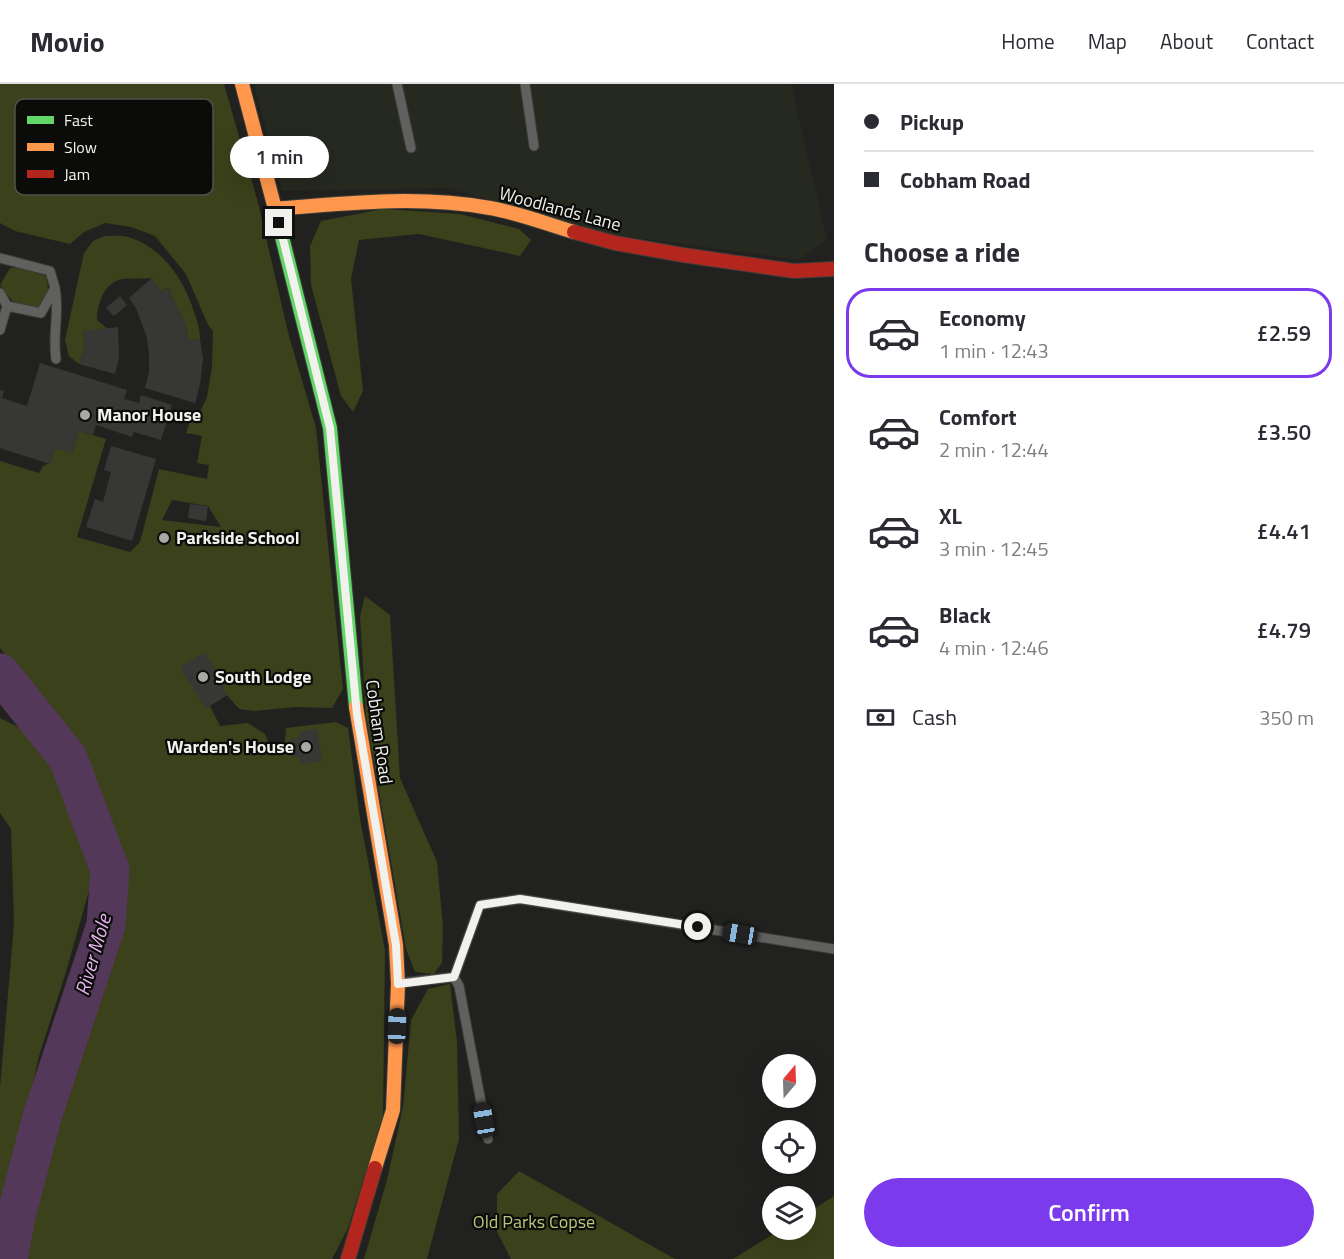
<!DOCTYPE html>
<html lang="en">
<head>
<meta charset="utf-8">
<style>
	:root { --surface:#fff; --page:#f7f7f7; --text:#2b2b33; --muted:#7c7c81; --line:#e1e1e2; --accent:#7c3aed }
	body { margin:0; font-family:"Titillium Web",sans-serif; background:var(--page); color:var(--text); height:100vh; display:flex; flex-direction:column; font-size:22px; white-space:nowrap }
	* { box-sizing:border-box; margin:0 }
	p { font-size:20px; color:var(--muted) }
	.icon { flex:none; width:33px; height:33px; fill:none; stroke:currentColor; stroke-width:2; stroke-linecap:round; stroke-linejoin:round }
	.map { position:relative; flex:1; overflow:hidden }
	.panel { display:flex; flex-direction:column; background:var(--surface); width:510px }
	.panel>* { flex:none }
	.banner { display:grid; align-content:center; height:132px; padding:0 30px; background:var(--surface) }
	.needle { width:39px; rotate:19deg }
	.controls { position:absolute; left:762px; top:970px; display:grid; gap:12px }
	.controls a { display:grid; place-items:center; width:54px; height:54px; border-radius:50%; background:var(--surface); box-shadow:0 6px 24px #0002; font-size:30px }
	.end { position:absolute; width:27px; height:27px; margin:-14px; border:8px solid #f1f2ee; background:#111; box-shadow:0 0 0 3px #111 }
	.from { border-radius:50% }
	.bubble { position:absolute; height:42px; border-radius:21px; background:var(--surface); box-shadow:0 6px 24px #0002; font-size:20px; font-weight:600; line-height:42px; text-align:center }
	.car { position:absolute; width:18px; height:36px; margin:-18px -9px; border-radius:8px; box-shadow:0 0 4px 2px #0007; background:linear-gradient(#222 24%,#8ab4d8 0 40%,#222 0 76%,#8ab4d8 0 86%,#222 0) }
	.banner b { display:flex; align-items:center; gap:21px; height:57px; font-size:22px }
	.banner b+b { border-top:2px solid var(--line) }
	.banner i { width:15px; height:15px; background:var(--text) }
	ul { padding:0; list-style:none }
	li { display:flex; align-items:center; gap:18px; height:90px; margin:0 12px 9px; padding:0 18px; border:3px solid transparent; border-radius:24px }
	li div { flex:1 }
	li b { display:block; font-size:22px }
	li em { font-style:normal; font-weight:600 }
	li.selected { border-color:var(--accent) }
	li>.icon { width:54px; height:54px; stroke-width:1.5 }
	h2 { padding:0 30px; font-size:27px; line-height:72px }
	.pay { display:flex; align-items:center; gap:15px; height:66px; padding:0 30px; font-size:22px }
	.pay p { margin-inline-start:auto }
	.primary-button { display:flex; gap:12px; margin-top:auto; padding:12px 30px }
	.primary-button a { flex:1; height:69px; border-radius:36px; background:var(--accent); color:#fff; font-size:24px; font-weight:600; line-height:69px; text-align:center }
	header { display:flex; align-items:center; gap:36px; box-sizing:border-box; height:84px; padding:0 30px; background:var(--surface); border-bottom:2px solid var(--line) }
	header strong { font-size:28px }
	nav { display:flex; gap:33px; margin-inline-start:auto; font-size:21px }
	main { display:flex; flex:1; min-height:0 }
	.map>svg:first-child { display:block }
	.built { fill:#26291f }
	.green { fill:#3b411a; fill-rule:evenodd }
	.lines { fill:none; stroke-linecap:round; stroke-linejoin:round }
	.river { stroke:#543859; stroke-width:39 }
	.building { fill:#373835 }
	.lane-casing { stroke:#3c3d3a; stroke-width:11 }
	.fast-casing { stroke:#3c3d3a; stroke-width:16 }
	.slow-casing { stroke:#3c3d3a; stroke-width:16 }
	.jam-casing { stroke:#3c3d3a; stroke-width:16 }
	.lane { stroke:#60615e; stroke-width:9 }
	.fast { stroke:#63d668; stroke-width:14 }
	.slow { stroke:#ff974d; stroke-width:14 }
	.jam { stroke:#b3261e; stroke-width:14 }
	.route { stroke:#f1f2ee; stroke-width:8 }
	.poi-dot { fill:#a8a9a6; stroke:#0b0c0a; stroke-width:2 }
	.labels { text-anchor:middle; stroke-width:4.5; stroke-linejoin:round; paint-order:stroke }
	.street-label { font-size:18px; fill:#f1f2ee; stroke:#0b0c0a }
	.poi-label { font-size:18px; font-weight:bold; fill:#f1f2ee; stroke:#0b0c0a; text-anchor:start }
	.park-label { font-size:18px; fill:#b8c77b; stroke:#0b0c0a }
	.water-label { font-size:20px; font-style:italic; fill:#e6b2f0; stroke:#0b0c0a }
	.key { fill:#0b0c0a; stroke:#50514e; stroke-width:1.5 }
	.key-label { font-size:16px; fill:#f1f2ee }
</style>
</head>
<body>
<header>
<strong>Movio</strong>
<nav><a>Home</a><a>Map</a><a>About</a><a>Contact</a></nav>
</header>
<main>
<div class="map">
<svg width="834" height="1175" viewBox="0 0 834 1175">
	<rect width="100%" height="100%" fill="#21221f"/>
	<path class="built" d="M254,0h537l36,156 -29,20 -203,-28 -146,-44 -167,3z"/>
	<path class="green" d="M0,0h224l33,115 32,137 27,92 27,261 -11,19 -37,-1 -41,4 -15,-2 -12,-14 -17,11 10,20 28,-3 17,11 8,19 11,-1 2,-24 50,-6 12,6 12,91 25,131 -2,167 -35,111 -16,31h-311l13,-67 30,-106 42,-112 15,-65 1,-43 -40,-112 -16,-25 -66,-81v-187l39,12 4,-7 7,-3 5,-15 17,5 7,-22 27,8 -29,98 53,15 10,-10 19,-73 48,10 2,-14 -12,-2 5,-27 -16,-3 5,-15 10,-8 6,-13 5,-30 1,-36 -5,-6 -22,-51 -31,-38 -24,-9 -26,-4 -21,9 -14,12 -55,-13 -15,-8zM172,416l36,6 13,21 -59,-7z
		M383,125l77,5 59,15 12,11 -11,16 -101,-22 -60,6 -8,39 12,112 -10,21 -12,-16 -30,-111 -1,-39 11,-25z
		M104,152c8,0 17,-1 24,1 31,9 52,37 63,66 4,12 9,23 9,36l-11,2 -4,-17 -17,-36 -7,4 -9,-14c-9,1 -20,0 -29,1 -19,3 -26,25 -26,41l11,9 -25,2 2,17 -6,16 -10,-8 -4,-16 19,-87 9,-12z
		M10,184h18l19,9 1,15 -8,15c-23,1 -27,-3 -40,-22z
		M365,512l25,19 10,163 37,84 6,64 -1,37 -8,11 -19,-2 -9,-23 -40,-233 -6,-100z
		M0,634l32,16 51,91 9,55 -26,92 -27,84 -22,101 -17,102v-171l14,-165 -3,-94 -11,-16z
		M450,900l7,58 2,97 -32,120h-63l23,-79 16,-73 8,-87 17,-31z
		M519,1087l156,88h-164l-14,-27v-38z
		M834,1112v63h-101l47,-29h26v-16z"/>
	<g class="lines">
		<path class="river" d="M0,589l68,85 42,112 -4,55 -64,192 -26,99 -8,43"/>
	</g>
	<path class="building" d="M152,194l9,14 7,-4 17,36 4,17 11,-2 3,20 -3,25 -5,19 -50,-15 4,-16v-18l-2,-16 -11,-30 -7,-10z
		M120,212l7,9 -13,11 -8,-8z
		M118,243l1,31 -4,16 -36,-10 6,-16 -2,-17z
		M40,279l87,27 -3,9 15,4 2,-8 31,10 -11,35 -27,-8 -2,5 -36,-12 -3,10 -14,-4 -7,22 -17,-5 -5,16 -50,-16v-58l4,1 -2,7 25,8z
		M111,362l45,13 -24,82 -46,-14 9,-28 8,3 8,-30 -7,-2z
		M190,420l18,2 -2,15 -18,-3z
		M205,568l20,35 -2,1 4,7 -22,13 -25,-41z
		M317,645l5,32 -21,3 -2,-8 -5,1 -3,-18 10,-2 -1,-6z"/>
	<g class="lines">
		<g class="lane-casing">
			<path id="lane" d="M397,0l14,64
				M525,0l9,62
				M0,174l50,13 5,17 -14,25 -34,-7
				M55,204c5,26 -3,45 1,71
				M0,209l7,13 -7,24
				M454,893l5,9 29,153
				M401,899l53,-6 26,-72 40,-6 314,50"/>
		</g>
		<g class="fast-casing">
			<path id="fast" d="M275,125l55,219 26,279"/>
		</g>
		<g class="slow-casing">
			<path id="slow" d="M242,0l33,125c71,-6 144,-14 215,-1 29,5 57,16 84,24
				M356,623l40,238 2,39 -5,126 -18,58"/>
		</g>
		<g class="jam-casing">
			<path id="jam" d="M574,148l41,11 68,12 111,16 40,-2
				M348,1175l27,-91"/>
		</g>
		<use href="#lane" class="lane"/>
		<use href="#fast" class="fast"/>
		<use href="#slow" class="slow"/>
		<use href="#jam" class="jam"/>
	</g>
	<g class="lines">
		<path class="route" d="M279,139l51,205 27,287 39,230 2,39 56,-7 26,-72 40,-6 178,28"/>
	</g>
	<g class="poi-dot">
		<circle cx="85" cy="331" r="6"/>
		<circle cx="164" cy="454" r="6"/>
		<circle cx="203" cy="593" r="6"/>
		<circle cx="306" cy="663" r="6"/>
	</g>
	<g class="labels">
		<g class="street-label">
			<text transform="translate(560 125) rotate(15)" y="6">Woodlands Lane</text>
			<text transform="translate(379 648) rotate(82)" y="6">Cobham Road</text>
		</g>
		<g class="poi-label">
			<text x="97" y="337">Manor House</text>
			<text x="176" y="460">Parkside School</text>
			<text x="215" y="599">South Lodge</text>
			<text x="294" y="669" text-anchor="end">Warden's House</text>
		</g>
		<g class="park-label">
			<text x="534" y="1144">Old Parks Copse</text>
		</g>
		<g class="water-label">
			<text transform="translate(93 871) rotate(-74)" y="7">River Mole</text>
		</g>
	</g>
	<rect x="15" y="15" width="198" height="96" rx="9" class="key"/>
	<rect x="27" y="32" width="27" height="8" fill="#63d668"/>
	<rect x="27" y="59" width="27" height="8" fill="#ff974d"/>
	<rect x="27" y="86" width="27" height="8" fill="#b3261e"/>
	<g class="key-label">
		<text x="64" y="42">Fast</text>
		<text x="64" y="69">Slow</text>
		<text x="64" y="96">Jam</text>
	</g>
</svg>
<div class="controls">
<a><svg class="needle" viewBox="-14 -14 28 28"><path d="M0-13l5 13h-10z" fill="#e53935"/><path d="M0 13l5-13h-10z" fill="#7c7c81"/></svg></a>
<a><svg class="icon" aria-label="locate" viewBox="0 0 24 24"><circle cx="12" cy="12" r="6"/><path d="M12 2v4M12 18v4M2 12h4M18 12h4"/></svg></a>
<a><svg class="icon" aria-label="layers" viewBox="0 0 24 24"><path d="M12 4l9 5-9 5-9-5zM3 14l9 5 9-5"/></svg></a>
</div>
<i class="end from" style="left:698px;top:843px"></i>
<i class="end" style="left:279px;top:139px"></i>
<div class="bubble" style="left:230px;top:52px;width:99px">1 min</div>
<i class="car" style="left:740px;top:850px;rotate:280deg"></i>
<i class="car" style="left:397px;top:942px;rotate:2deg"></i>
<i class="car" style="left:484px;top:1036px;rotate:350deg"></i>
</div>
<section class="panel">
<div class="banner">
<b><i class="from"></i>Pickup</b>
<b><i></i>Cobham Road</b>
</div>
<h2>Choose a ride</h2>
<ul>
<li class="selected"><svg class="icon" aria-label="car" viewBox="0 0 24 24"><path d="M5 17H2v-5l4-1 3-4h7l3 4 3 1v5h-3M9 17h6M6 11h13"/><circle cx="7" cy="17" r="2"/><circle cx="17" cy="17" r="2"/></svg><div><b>Economy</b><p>1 min · 12:43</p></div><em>£2.59</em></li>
<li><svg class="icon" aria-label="car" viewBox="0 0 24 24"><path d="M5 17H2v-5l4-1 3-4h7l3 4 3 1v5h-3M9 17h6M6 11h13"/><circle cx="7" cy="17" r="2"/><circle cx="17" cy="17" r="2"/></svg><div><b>Comfort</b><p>2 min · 12:44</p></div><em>£3.50</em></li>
<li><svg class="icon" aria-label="car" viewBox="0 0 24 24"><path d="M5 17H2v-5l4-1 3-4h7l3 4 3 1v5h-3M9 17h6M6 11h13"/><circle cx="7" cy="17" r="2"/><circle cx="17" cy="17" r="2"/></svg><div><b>XL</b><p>3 min · 12:45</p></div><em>£4.41</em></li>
<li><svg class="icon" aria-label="car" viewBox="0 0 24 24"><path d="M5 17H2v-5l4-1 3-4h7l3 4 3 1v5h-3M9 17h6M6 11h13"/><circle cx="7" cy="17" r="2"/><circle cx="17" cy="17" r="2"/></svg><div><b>Black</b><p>4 min · 12:46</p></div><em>£4.79</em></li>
</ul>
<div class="pay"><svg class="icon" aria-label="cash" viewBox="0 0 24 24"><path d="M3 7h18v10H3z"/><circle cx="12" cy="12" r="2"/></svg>Cash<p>350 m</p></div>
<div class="primary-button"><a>Confirm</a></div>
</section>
</main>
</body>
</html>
